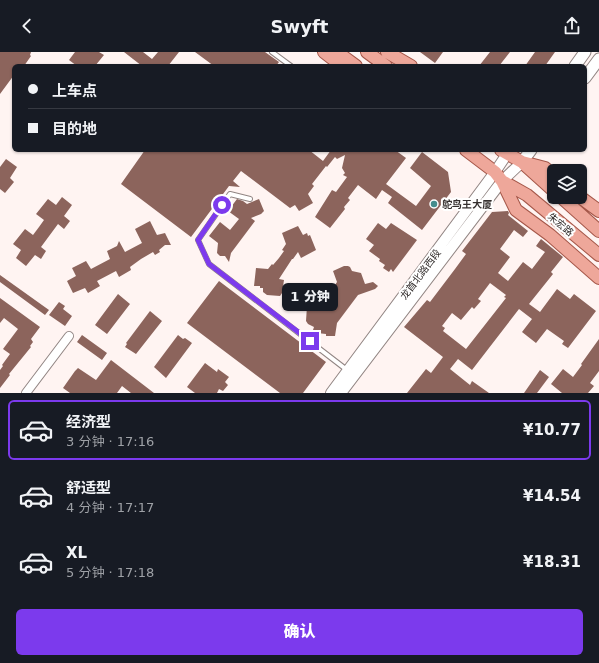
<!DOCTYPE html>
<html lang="zh">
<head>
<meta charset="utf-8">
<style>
	:root { --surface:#171b24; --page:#242831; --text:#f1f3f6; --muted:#9ea1a6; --line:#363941; --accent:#7c3aed }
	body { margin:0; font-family:"DejaVu Sans","Noto Sans SC",sans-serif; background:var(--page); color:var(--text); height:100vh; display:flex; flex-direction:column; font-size:15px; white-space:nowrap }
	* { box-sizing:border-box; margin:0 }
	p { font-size:13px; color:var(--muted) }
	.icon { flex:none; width:22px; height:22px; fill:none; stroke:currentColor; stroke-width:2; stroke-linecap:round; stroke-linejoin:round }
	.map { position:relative; height:341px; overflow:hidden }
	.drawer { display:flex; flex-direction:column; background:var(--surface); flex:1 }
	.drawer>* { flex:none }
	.top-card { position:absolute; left:12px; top:12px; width:575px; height:88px; border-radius:6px; box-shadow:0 1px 3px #0004; display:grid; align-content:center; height:88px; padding:0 16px; background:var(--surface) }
	.tools { position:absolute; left:547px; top:112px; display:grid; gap:8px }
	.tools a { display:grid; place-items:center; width:40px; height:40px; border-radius:6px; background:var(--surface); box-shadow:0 1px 3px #0004; font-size:20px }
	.end { position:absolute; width:18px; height:18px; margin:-9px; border:5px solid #7c3aed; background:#fff; box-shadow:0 0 0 2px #fff }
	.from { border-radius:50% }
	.bubble { position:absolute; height:28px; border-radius:6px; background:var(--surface); box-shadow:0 1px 3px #0004; font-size:13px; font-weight:800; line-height:28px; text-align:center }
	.top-card b { display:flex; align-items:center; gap:14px; height:38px; font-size:15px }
	.top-card b+b { border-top:1px solid var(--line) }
	.top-card i { width:10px; height:10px; background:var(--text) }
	ul { padding:7px 0 0; list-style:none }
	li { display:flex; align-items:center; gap:12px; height:60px; margin:0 8px 6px; padding:0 8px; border:2px solid transparent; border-radius:6px }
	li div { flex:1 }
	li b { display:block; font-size:15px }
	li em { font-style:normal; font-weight:800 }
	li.active { border-color:var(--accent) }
	li>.icon { width:36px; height:36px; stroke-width:1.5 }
	.primary-button { display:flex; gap:8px; margin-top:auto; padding:8px 16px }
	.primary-button a { flex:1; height:46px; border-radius:6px; background:var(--accent); color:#fff; font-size:16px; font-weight:800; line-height:46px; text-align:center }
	header { display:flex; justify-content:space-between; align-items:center; height:52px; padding:0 16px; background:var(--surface); font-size:18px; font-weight:800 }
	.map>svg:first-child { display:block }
	.building { fill:#8c645c; fill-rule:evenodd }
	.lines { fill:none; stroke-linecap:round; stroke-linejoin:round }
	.service-casing { stroke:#918583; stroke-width:6 }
	.minor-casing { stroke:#918583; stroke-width:10 }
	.tertiary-casing { stroke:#918583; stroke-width:12 }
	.secondary-casing { stroke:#918583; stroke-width:13 }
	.primary-casing { stroke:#a55749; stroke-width:14 }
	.service { stroke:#fff; stroke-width:4 }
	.minor { stroke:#fff; stroke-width:8 }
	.tertiary { stroke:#fff; stroke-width:10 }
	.secondary { stroke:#fff; stroke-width:11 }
	.primary { stroke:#eea79a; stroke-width:12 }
	.route { stroke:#7c3aed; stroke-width:5 }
	.poi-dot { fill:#458d8d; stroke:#fff; stroke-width:1.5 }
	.labels { text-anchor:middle; stroke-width:4; stroke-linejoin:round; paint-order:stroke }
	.poi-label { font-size:10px; font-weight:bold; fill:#342f2e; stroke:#fff; text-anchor:start }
	.street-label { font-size:10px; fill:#342f2e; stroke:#fff }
</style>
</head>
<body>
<header><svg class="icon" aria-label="back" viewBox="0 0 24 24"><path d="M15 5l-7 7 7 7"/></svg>Swyft<svg class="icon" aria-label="share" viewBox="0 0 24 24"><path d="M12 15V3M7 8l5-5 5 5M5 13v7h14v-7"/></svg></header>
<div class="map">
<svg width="599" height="341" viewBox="0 0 599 341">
	<rect width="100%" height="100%" fill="#fff4f2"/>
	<path class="building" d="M0,0h31l-1,3 1,1 -7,10h-10v9l-14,19z
		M75,0h24l5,3 -9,11h-18l-8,-6z
		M124,0h19l9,7 6,-7h21l-11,14h-26z
		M195,0h70l14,10 -3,4h-62z
		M420,0h23l-8,11z
		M490,0h20l-11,14h-20z
		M535,0h20l-10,14h-20z
		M145,98h164l14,11 8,-11h64l11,8 -20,26 30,22 15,-20 -21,-18 12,-16 26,20 3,20 -29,38 -34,-27 4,-6 -10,-7 -6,9 -18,-14 -10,13 2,2 -6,7 1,2 -15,19 -15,-11 17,-27 4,2 11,-15 -4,-2 2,-2 -3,-5 3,-13 -8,4 -2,-2 -8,10 -1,-1 -14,18 2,2 -6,8 5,9 -14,8 -4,-6 -5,3 -49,-37 -8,10 7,6 -11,-1 -38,51 -70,-53z
		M6,107l11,8 -7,11 4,4 -9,11 -5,-4v-22z
		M62,145l10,8 -8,11 6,5 -6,8 -6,-5 -17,23 5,4 -5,8 -6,-4 -9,11 -10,-8 5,-8 -8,-6 12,-15 8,6 6,-8 5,-7 -8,-6 12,-15 8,6z
		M237,147l6,2 4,3 12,-5 5,12 -3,3 -10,4 4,3 -24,32 -2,9 -4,-6h-5l-3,-3 1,-10 -9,-7 11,-14 10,8 9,-11 -11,-8z
		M508,159l1,2 -1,2 20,16 -5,6 -9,-7 -14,19 10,8 -12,16 10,8 15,-19 9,7 13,-17 -9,-6 5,-7 22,18 -12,15 2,2 -24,30 11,8 17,-23 13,10 4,-5 22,17 -28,37 -6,-4 2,-3 -17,-12 -11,14 -14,-11 10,-13 -13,-10 -47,61 -14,-11 -8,10 20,16 2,-4 17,12h-82l19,-24 5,4 12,-16 -39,-30 23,-27 3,2 25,-33 11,-15 -4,-3 30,-39zM490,231l16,12 -2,2 2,1 -40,51 -23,-18 2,-3 -3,-2 10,-13 9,7 11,-13 2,2 7,-8 -3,-2z
		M150,169l7,14 8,-2 6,12h-6l-6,5 1,2 -5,3 -2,-3 -12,7 -11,8 1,3 -12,7 -3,-6 -19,10 3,5 -12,7 -3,-5 -12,5 -6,-12 9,-5 -4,-8 14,-7 5,8 19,-10 -3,-8 10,-5 2,-5 6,11 17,-9 -7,-14z
		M378,171l8,6 5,-6 26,17 -24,32 -2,-3 -2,3 -6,-4 2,-3 -6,-4 1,-2 -11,-8 5,-6 -8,-6z
		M298,174l5,9 4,-2 1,3 2,-1 6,15 -15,8 -3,-6 -5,7h-1l-13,20 5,1 -2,13 -2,3 -13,-1 -4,-3v-4h-3v-2h-6l2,-18 12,1 4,-5 1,1 6,-7 5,-7 -2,-1 4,-6 -4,-11z
		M344,214h4l2,1 2,4 9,2 4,11 8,-2 5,4 -3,3 -17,6 -21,28 -2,13h-9v-2l-9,-1 -4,-3 1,-3 -6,-3 -2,-3 1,-15 11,1 4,-5 2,1 11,-14 -2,-1 4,-6 -4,-11z
		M0,223l49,35 -4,5 -45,-33z
		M219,229l107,81 -23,31h-23l-93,-70z
		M118,242l12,10 -23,30 -12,-9z
		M0,246l40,29 -9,12 2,3 -3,4 1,1 -22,27 1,1 -10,13v-18l3,-4 -1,-1 8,-11 -7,-5 15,-20 -14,-11 -4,5z
		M59,250l6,4 -2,3 9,7 -7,10 -16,-11z
		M150,259l12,10 -26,33 -11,-7 2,-3 -1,-1z
		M82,283l25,18 -5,7 -25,-18z
		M178,283l5,4 2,-1 7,5 -26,35 -12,-11z
		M599,287v32l-9,12 4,3 -6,7h-26l-11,-9 12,-15 10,8 9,-12 -1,-1z
		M111,308l43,33h-23l-9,-7 -5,7h-47l-7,-5 12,-17 3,-3 18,12z
		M205,311l12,9 1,-3 11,8 -4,5 3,3 -5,6 -4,-2 -2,4h-22l-8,-6z
		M540,318l9,7 -12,16h-13z"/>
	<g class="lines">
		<g class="service-casing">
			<path id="service" d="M272,0l19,14
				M250,147l-20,-5 -32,46 11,24 138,106"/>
		</g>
		<g class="minor-casing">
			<path id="minor" d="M26,341l43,-57"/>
		</g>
		<g class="tertiary-casing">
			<path id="tertiary" d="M331,341l164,-221 12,-18
				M341,341l161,-212 20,-19"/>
		</g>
		<g class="secondary-casing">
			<path id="secondary" d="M575,14l10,-14
				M585,26l14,-19
				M522,110l9,-12"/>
		</g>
		<g class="primary-casing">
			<path id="primary" d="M324,0l18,14
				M337,0l19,14
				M367,0l19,14
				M387,0l24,14
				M466,98l29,22 7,9 14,29 34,25 49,43
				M501,98l21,12 23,6 9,8
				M524,112l30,27
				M502,129l25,14 72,60
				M561,145l38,34
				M580,145l19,14"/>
		</g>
		<use href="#service" class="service"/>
		<use href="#minor" class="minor"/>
		<use href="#tertiary" class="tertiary"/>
		<use href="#secondary" class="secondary"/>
		<use href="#primary" class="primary"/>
	</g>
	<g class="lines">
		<path class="route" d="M222,153l-24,35 11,24 101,77"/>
	</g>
	<circle class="poi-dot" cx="434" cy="152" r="4"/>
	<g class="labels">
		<g class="poi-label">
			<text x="442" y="156">鸵鸟王大厦</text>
		</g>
		<g class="street-label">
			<text transform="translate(561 172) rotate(40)" y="4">朱宏路</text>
			<text transform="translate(420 222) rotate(-53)" y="4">龙首北路西段</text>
		</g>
	</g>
</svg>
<div class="tools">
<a><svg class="icon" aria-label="layers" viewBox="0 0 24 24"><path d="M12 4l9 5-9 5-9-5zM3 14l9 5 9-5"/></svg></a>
</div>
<i class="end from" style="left:222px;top:153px"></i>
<i class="end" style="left:310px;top:289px"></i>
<div class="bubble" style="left:282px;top:231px;width:56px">1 分钟</div>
<div class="top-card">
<b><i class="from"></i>上车点</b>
<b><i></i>目的地</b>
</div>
</div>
<section class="drawer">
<ul>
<li class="active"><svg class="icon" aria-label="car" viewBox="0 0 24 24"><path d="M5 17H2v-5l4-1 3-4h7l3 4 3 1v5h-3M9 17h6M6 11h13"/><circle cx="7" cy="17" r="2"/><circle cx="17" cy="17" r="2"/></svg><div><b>经济型</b><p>3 分钟 · 17:16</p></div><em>¥10.77</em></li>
<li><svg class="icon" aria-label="car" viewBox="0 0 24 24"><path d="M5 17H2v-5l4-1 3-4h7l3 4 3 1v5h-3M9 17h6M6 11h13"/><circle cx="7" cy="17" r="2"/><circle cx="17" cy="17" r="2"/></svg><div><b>舒适型</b><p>4 分钟 · 17:17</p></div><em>¥14.54</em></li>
<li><svg class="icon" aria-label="car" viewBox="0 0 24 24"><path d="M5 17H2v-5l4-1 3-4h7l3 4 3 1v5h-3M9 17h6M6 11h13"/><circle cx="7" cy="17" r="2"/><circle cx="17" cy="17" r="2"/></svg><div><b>XL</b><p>5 分钟 · 17:18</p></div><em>¥18.31</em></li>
</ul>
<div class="primary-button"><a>确认</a></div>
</section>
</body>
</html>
